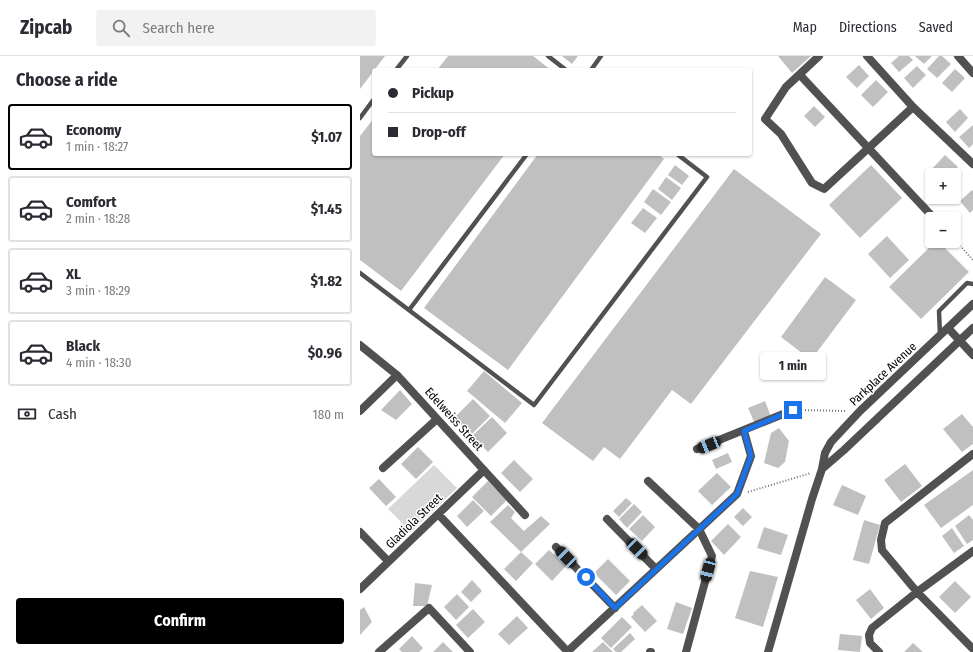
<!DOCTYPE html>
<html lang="en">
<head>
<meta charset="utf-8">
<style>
	:root { --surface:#fff; --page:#f2f2f3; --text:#2b2b33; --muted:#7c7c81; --line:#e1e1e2; --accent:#000 }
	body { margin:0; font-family:"Fira Sans Condensed",sans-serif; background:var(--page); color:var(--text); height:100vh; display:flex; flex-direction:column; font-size:15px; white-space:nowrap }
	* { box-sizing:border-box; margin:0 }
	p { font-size:13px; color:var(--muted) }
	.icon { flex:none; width:22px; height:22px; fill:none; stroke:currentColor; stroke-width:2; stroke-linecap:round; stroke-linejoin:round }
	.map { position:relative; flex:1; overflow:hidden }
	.side { display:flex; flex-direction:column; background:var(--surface); width:360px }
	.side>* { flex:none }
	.hud { position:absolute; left:12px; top:12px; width:380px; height:88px; border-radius:4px; box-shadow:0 1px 3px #0004; display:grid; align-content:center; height:88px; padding:0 16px; background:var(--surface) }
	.fabs { position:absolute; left:565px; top:112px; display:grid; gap:8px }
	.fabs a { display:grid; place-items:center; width:36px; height:36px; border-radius:4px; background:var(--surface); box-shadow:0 1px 3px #0004; font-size:20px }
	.end { position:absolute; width:18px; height:18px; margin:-9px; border:5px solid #1a73e8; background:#fff; box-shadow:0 0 0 2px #fff }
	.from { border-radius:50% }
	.bubble { position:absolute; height:28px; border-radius:4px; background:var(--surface); box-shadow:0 1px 3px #0004; font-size:13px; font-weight:700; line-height:28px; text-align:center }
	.car { position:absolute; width:12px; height:24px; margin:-12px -6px; border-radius:5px; box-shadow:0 0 3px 1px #0007; background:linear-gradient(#222 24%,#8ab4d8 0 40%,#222 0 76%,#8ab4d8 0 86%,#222 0) }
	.hud b { display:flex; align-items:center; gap:14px; height:38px; font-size:15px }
	.hud b+b { border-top:1px solid var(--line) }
	.hud i { width:10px; height:10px; background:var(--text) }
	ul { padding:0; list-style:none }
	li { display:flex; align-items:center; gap:12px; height:66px; margin:0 8px 6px; padding:0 8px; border:2px solid var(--line); border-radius:4px }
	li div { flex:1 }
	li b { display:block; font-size:15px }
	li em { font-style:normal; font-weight:700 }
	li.active { border-color:var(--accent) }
	li>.icon { width:36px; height:36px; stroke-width:1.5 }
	h2 { padding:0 16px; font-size:18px; line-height:48px }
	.pay { display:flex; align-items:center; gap:10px; height:44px; padding:0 16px; font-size:15px }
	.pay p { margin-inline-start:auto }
	.primary-button { display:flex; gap:8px; margin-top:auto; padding:8px 16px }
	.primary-button a { flex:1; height:46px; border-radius:4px; background:var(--accent); color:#fff; font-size:16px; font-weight:700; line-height:46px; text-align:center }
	header { display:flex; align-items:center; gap:24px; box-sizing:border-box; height:56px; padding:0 20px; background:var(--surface); border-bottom:1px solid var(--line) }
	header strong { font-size:19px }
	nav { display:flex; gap:22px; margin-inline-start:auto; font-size:14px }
	.search { width:280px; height:36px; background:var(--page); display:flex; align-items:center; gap:10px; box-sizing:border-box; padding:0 14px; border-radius:4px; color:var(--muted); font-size:15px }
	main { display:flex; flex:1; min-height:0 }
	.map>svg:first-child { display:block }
	.green { fill:#d8d8d8 }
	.building { fill:#c0c0c0 }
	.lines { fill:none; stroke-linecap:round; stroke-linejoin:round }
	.path { stroke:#737373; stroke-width:2; stroke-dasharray:1 2; stroke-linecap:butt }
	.lane { stroke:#515151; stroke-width:4.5 }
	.street { stroke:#515151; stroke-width:8 }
	.route { stroke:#1a73e8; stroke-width:5 }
	.labels { text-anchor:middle; stroke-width:3; stroke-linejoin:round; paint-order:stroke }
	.street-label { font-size:12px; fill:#000; stroke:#fff }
</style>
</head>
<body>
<header>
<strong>Zipcab</strong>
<div class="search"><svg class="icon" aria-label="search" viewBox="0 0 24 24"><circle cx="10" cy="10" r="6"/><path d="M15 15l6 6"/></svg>Search here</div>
<nav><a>Map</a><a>Directions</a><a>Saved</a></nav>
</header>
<main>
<section class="side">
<h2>Choose a ride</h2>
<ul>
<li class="active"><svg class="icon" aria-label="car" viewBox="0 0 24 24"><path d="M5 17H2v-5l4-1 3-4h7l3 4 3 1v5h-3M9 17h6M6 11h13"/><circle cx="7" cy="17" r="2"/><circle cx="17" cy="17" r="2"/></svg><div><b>Economy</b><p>1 min · 18:27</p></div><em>$1.07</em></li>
<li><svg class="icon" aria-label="car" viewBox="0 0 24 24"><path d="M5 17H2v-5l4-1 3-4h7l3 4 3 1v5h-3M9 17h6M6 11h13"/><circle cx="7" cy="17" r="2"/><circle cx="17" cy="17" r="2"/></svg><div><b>Comfort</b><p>2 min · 18:28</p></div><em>$1.45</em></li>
<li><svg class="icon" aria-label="car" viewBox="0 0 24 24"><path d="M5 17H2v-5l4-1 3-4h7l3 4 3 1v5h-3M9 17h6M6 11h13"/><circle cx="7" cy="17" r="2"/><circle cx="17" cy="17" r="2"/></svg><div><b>XL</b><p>3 min · 18:29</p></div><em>$1.82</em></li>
<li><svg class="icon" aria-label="car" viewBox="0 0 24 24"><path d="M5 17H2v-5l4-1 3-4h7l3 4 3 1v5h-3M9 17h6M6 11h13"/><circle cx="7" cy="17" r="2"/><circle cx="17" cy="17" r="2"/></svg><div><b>Black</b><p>4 min · 18:30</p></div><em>$0.96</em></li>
</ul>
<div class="pay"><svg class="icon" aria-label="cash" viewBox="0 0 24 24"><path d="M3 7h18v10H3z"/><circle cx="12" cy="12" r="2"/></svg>Cash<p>180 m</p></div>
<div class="primary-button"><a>Confirm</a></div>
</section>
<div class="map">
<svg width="613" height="596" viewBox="0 0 613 596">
	<rect width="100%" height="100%" fill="#fff"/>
	<path class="green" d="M74,409l23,23 -46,44 -23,-23z"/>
	<path class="building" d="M0,0h25l-25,33z
		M88,0h85l18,14h-114z
		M202,0h16l-6,8z
		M418,0h33l-19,17z
		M539,0h10l4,4 -14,12 -8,-9z
		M555,0h17l-8,8z
		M579,0h3l9,8 -14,14 -10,-9z
		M499,9l10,11 -12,12 -11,-11z
		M557,10l9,9 -13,13 -9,-10z
		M595,13l10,9 -13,14 -10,-9z
		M516,24l12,12 -15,15 -12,-12z
		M454,50l11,11 -10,10 -11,-11z
		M600,53l8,9 -13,14 -9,-10z
		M14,62v36h131l-104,137 -41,-31v-124z
		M613,69v19l-4,4 -10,-11z
		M178,98h120l6,5 -156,211 -84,-62z
		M585,99l13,12 -8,8h-15l-5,-4z
		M315,109l14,11 -7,9 -14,-10z
		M511,109l31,33 -42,40 -31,-33z
		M374,113l87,65 -130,170 -19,-14 -52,69 -16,-12 -11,14 -51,-38z
		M306,121l15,11 -9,12 -14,-11z
		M293,133l18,13 -10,13 -17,-13z
		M612,134l1,1v19l-3,3 -10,-12z
		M283,152l14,10 -12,15 -14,-10z
		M527,180l22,24 -19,18 -22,-24z
		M576,185h2l31,31 -48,47 -32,-32z
		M465,221l31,23 -45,60 -30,-23z
		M124,315l38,32 -17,20 -38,-32z
		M40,334l12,14 -16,16 -15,-10z
		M113,343l17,17 -19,19 -17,-17z
		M405,345l6,16 -16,7 -7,-16z
		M602,358l11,13v17l-11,8 -19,-23z
		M132,361l15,16 -19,19 -16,-16z
		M419,372l10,13 -4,21 -7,6 -14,-5 7,-30z
		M58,391l15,15 -17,17 -15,-15z
		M368,397l4,9 -16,7 -4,-9z
		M154,404l19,19 -13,13 -19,-19z
		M545,408l17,22 -21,16 -17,-22z
		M613,414v35l-32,23 -17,-23z
		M357,417l14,14 -19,18 -14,-14z
		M19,423l17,18 -10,9 -17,-18z
		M128,425l19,19 -16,16 -19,-19z
		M482,429l24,11 -8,19 -25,-10z
		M266,442l6,5 -13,14 -6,-6z
		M113,444l11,11 -17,16 -10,-11z
		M274,448l8,8 -15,16 -8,-9z
		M148,449l7,7 -4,6 13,13 17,-15 9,8 -29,28 -31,-30z
		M383,452l9,9 -9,9 -9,-9z
		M283,459l12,12 -13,14 -13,-12z
		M609,459l4,5v20l-6,4 -12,-18z
		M504,464l16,5 -11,39 -16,-4z
		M368,468l13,13 -17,18 -13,-14z
		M404,471l24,8 -7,20 -24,-7z
		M592,472l12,18 -10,7 -12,-17z
		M189,494l17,16 -14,15 -17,-17z
		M161,496l12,11 -17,18 -12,-12z
		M248,503l22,22 -14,14 -22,-22z
		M390,515l28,6 -15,50 -28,-9z
		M112,524l10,11 -11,11 -10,-10z
		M595,525l16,16 -16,16 -16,-16z
		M55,527l17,2 -5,21h-14z
		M510,533l14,19 -13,11 -15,-19z
		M97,538l12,13 -13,13 -12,-13z
		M316,546l16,6 -9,26 -16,-5z
		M282,549l15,16 -12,11 -14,-15 3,-3 -1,-1z
		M4,551l8,15 -12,13v-25z
		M113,553l12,13 -17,16 -12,-13z
		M157,560l11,12 -19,17 -11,-11z
		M262,561l10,10 -21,21 -10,-10z
		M270,577l5,6 -14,13h-5l-3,-3z
		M480,578l22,2 -2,16 -22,-2z
		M52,580l11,12 -4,4h-17l-3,-3z
		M83,586l10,10h-20z
		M243,586l10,10h-21z
		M553,587l10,9h-19z"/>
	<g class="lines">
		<path class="path" d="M594,183l19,21
			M442,354l44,1
			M388,436l63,-19"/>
		<path class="lane" d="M188,0l18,14
			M36,14l11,-14
			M231,14l10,-14
			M0,62l14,-19
			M0,217l174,132 173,-228 -30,-23
			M49,254l118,-156
			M580,279l-1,-24 28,-28 6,1"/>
		<path class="street" d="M459,0l-33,31 -21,32 16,15 31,49 12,6 89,-82
			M507,0l46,51 60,57
			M598,0l15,17
			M440,19l130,139
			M588,272l25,27
			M0,289l37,30 128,140
			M0,355l37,-36
			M337,393l96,-39
			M613,398l-88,69 -4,17 1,10 35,42 56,57
			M23,412l54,-49
			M462,413l22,-19 129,-122
			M288,425l51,48 13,27 -26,96
			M78,458l130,138
			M247,463l49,50
			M0,476l28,29
			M196,491l59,61
			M0,533l124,-119
			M19,596l50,-44 41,44
			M207,596l170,-158 14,-38 -7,-25
			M290,596h1
			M408,596l44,-153 10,-30 3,-16 6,-11 29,-31 113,-107
			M519,596l-9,-9 -1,-8 3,-7 45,-36 56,-41"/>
	</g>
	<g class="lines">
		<path class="route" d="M226,521l29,31 122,-114 14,-38 -7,-25 49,-21"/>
	</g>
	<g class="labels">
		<g class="street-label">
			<text transform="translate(523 318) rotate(-43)" y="4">Parkplace Avenue</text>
			<text transform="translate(94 363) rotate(48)" y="4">Edelweiss Street</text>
			<text transform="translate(54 465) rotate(-44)" y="4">Gladiola Street</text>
		</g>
	</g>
</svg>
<div class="fabs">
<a>+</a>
<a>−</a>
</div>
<i class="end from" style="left:226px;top:521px"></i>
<i class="end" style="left:433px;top:354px"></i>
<div class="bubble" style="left:400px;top:296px;width:66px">1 min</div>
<i class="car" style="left:349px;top:389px;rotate:248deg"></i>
<i class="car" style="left:277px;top:493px;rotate:135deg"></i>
<i class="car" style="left:206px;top:501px;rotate:316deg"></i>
<i class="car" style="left:348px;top:514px;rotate:195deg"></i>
<div class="hud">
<b><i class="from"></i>Pickup</b>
<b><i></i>Drop-off</b>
</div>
</div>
</main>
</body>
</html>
